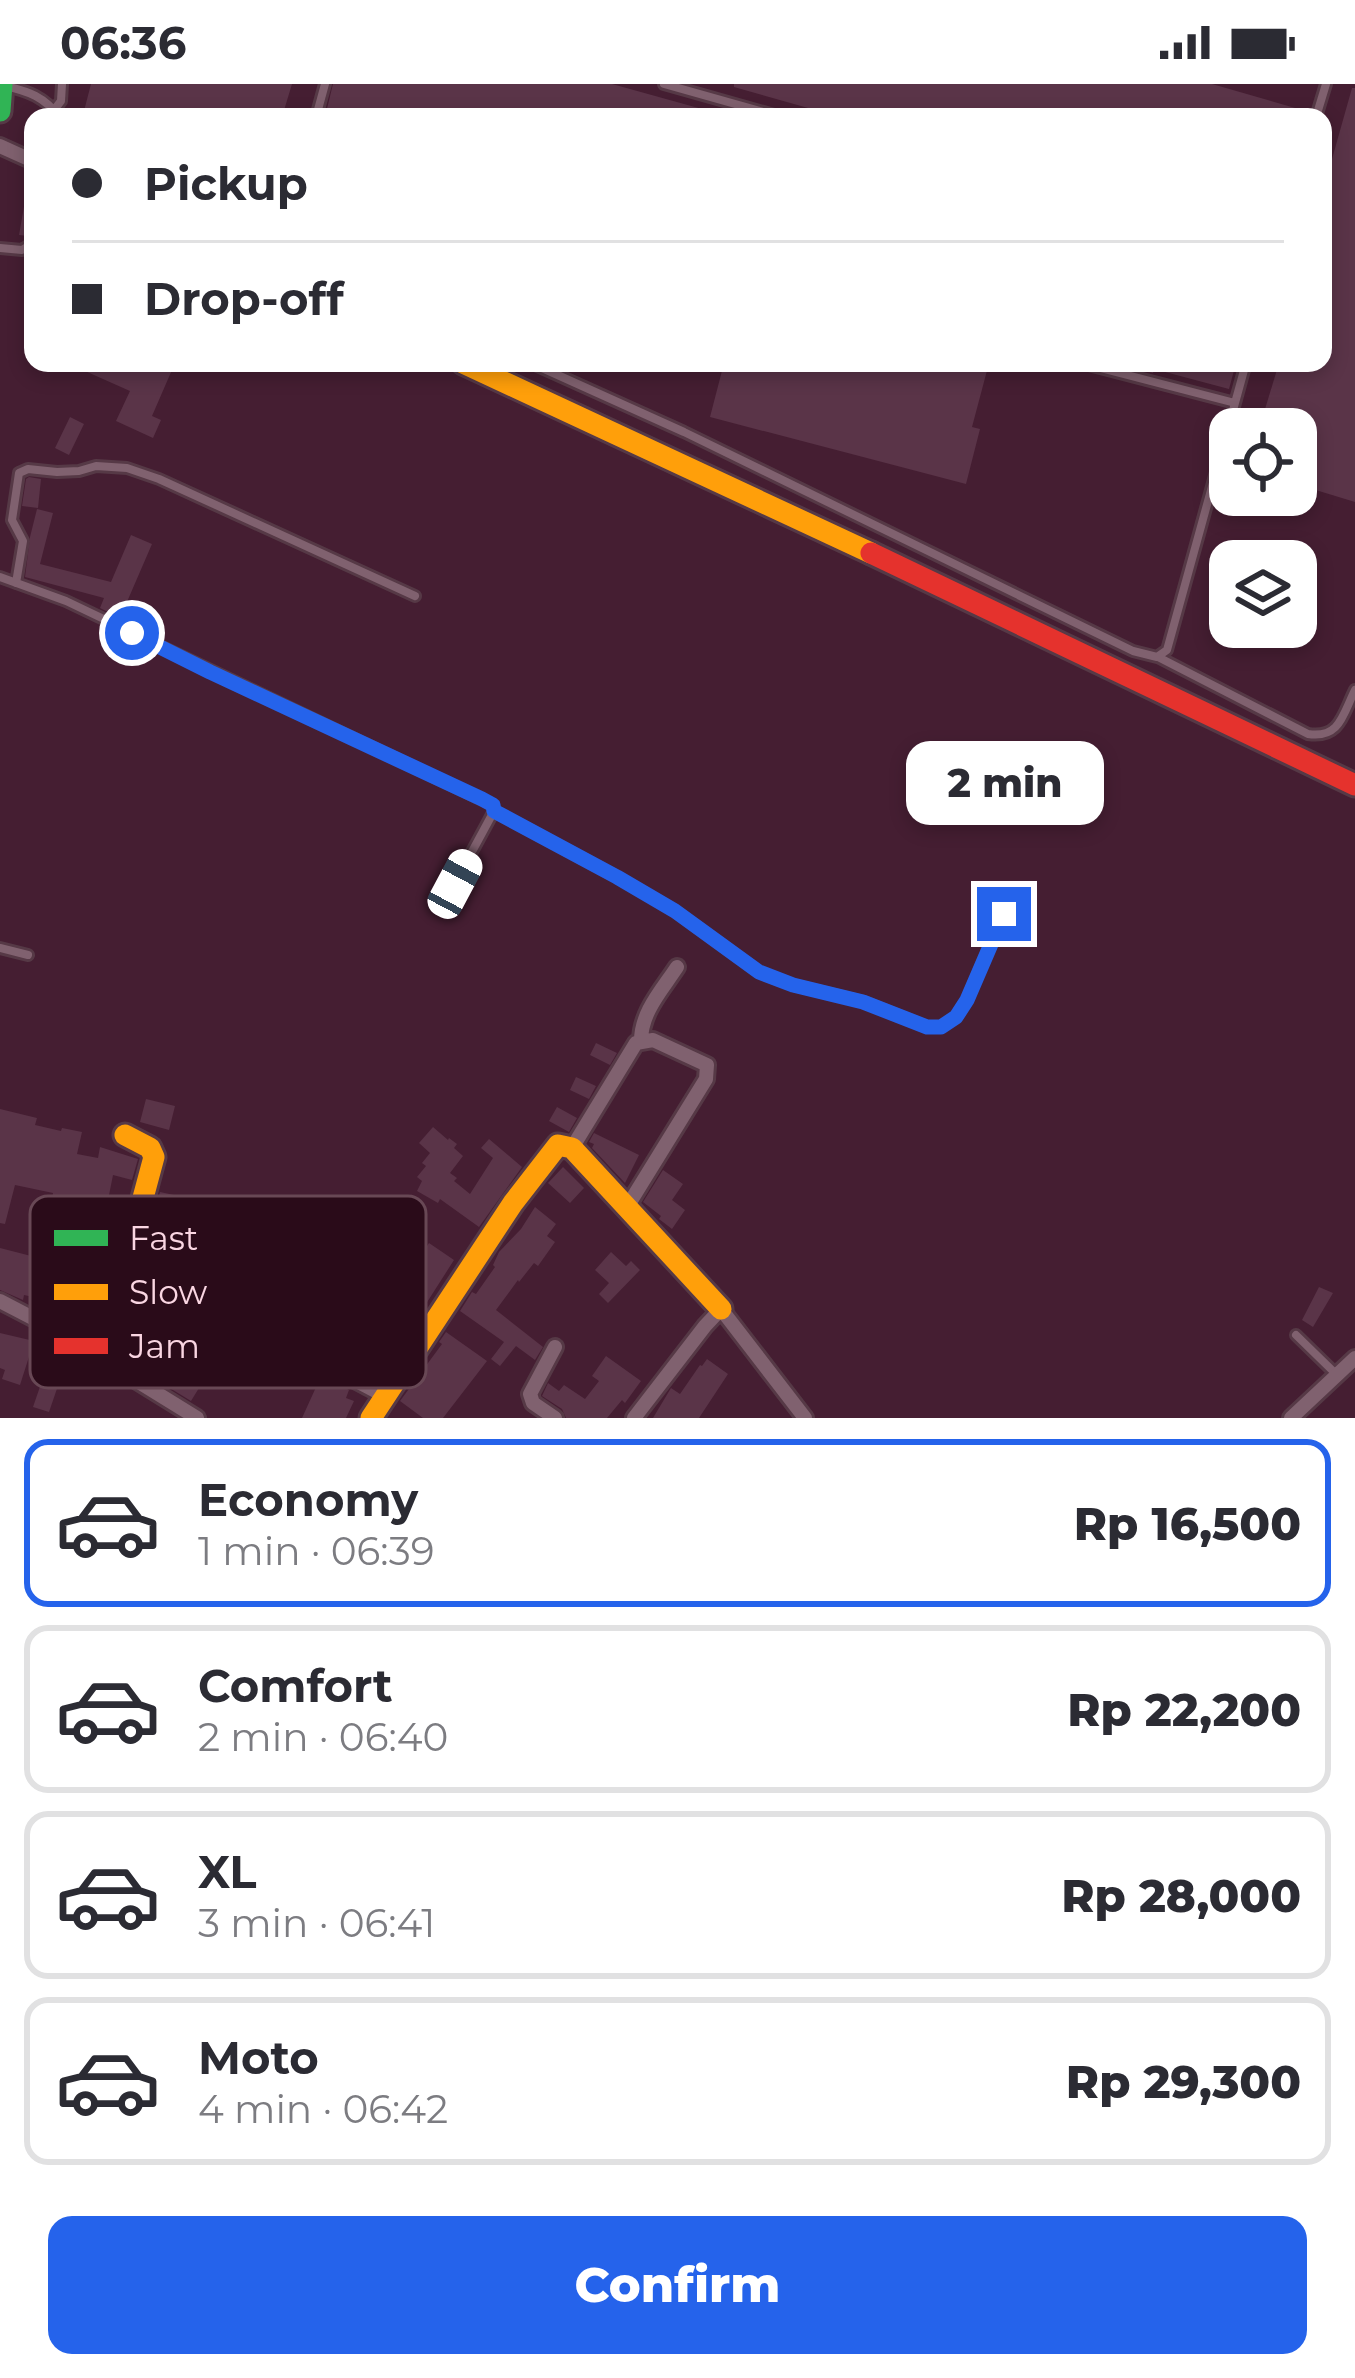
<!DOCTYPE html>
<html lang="en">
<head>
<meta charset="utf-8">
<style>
	:root { --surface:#fff; --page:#f7f7f7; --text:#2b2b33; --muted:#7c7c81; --line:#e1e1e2; --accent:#2563eb }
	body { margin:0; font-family:Montserrat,sans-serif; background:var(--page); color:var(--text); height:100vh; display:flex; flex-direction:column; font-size:45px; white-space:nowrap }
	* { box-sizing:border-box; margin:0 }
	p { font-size:39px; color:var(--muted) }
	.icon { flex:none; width:66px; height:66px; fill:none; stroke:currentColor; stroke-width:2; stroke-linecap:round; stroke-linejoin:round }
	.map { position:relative; height:1334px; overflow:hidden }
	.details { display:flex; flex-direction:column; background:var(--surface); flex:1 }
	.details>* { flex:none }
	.hud { position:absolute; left:24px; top:24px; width:1308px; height:264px; border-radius:24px; box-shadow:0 6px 18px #0003; display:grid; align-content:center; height:264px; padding:0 48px; background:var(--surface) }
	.fabs { position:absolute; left:1209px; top:324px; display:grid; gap:24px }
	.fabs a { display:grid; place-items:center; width:108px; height:108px; border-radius:24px; background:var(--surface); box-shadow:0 6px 18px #0003; font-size:60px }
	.end { position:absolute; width:54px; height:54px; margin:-27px; border:15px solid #2563eb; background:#fff; box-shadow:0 0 0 6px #fff }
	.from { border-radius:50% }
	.bubble { position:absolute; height:84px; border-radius:24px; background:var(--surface); box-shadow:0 6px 18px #0003; font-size:39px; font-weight:800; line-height:84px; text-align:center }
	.car { position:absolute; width:36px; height:72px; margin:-36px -18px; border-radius:15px; box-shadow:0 0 9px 3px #0007; background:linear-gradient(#fff 24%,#345 0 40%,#fff 0 76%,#345 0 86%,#fff 0) }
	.hud b { display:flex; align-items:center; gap:42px; height:114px; font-size:45px }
	.hud b+b { border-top:3px solid var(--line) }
	.hud i { width:30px; height:30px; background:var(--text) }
	ul { padding:21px 0 0; list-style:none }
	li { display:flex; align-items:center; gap:36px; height:168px; margin:0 24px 18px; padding:0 24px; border:6px solid var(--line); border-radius:24px }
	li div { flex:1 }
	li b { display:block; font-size:45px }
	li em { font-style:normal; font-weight:800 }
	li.active { border-color:var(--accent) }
	li>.icon { width:108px; height:108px; stroke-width:1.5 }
	.action { display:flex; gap:24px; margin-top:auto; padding:24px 48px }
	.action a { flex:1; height:138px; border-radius:24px; background:var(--accent); color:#fff; font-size:48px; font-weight:800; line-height:138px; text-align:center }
	.status { display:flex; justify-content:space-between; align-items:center; height:84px; padding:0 60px; background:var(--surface); direction:ltr }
	.status svg { height:33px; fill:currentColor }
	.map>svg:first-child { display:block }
	.building { fill:#5a3448 }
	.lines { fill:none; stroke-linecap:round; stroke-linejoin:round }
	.lane-casing { stroke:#563946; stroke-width:14 }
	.street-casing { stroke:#563946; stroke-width:20 }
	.fast-casing { stroke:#563946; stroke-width:27 }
	.slow-casing { stroke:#563946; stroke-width:27 }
	.jam-casing { stroke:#563946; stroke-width:27 }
	.lane { stroke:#80616f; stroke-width:8 }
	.street { stroke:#80616f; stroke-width:14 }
	.fast { stroke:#30b455; stroke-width:21 }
	.slow { stroke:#ff9f0a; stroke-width:21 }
	.jam { stroke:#e5322d; stroke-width:21 }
	.route { stroke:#2563eb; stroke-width:15 }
	.key { fill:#2a0b19; stroke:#684855; stroke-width:3 }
	.key-label { font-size:33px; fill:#fad6e2 }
</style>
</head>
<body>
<div class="status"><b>06:36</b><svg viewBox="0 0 49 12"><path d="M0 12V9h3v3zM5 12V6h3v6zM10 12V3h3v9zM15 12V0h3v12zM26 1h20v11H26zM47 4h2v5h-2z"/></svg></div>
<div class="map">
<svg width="1355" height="1334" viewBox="0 0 1355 1334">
	<rect width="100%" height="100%" fill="#451e32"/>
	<path class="building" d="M91,0h201l-10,33h-175l-23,-6z
		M333,0h279l108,30v3h-395z
		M734,0h478l97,28 -1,5h-468l-106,-30z
		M1352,4h3v414l-59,-18v-55h-37l20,-66h44v-172z
		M29,94l4,1v21l-5,36 -9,-1z
		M67,279h108l-23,53 9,4 -8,18 -37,-17 14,-30z
		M724,279l31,8 2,-8h232l-17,64 8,2 -14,55 -256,-67z
		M1114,279h122l-7,26 -75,-20 -1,4z
		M70,333l14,7 -15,31 -14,-7z
		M29,393l12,2 -3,29 -16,-2 4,-27z
		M37,425l16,4 -13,51 71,18 20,-47 21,9 -32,74 -20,-10 4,-10 -79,-21 5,-40z
		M596,959l21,10 -7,12 -20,-10z
		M576,993l20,9 -7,13 -19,-9z
		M146,1015l29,7 -6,24 -29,-8z
		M557,1023l20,11 -8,14 -20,-11z
		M0,1025l37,9 -2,7 26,6 1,-3 20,4 -5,22 21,4 2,-11 38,12 -6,21 -19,-5 -6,30 -33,-7 -2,6 -20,-5 1,-6 -38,-8 -10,39 -5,-1z
		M433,1043l15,13 1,-2 8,6 -3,4 9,8 -13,17 7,5 -3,3 16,13 23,-36 -12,-10 8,-9 33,28 -43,60 -39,-28 -2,4 -21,-12 5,-10 -5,-4 9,-11 -4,-3 8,-10 -11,-10z
		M594,1049l45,22 -14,28 -33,-35 2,-4 -5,-2z
		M563,1083l21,21 -14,15 -22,-20z
		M663,1086l20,14 -11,16 13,10 -13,19 -13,-10 2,-3 -18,-14z
		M160,1108l89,19 -3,13 -51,-11 -5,18 -19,-6 1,-3 -19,-5z
		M535,1123l21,17 -9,12 8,6 -17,24 -4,-3 -15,19 -1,-2 -22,30 47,37 -8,13 -19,-14 -16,20 -9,-7 13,-17 -44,-31 12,-19 4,2 19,-27 -2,-2 6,-13 22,-23z
		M91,1140l16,4 -5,25 6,2 -11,38 4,2 -11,43 -43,-25 5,-12 -28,-6 -1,5 -23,-10v-42l39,10 5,-20 21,5 -8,37 19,5z
		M429,1159l25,17 -30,47 -4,-3 -8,13 -3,-2 -6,9 -22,-17 -23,-11 11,-23 24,14 9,-13 8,6 17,-26 -4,-2z
		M611,1168l15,14 5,-5 9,9 -32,33 -9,-9 10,-11 -14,-13z
		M1319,1203l14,6 -20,34 -11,-7z
		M126,1233l16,6 -6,14 39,19 4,-8 16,9 -4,9 16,9 -16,26 -54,-33 6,-11 -23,-8z
		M446,1248l41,29 -44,57h-20l-23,-17 42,-57 -3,-2z
		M0,1249l34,8 -14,44 -18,-6 3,-9 -5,-2z
		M606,1272l35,25 -16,22 -3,-3 -15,18h-41l-4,-9 -20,-13 6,-13 11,8 5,-6 21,14 14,-18 -7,-5z
		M707,1275l21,15 -29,44h-46l18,-30 9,6 20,-29 2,1z
		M45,1288l16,5 -12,35 -16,-5z
		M327,1294l22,12 -3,8 8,3 -8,17h-44l15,-33 6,3z"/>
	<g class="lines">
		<g class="lane-casing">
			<path id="lane" d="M664,0l117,33
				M5,2c23,5 40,11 54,31
				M54,26l7,-9 1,-17
				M316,33l9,-33
				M1316,33l10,-33
				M0,164l22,2 11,-7
				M531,279l153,69 449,219 24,6 10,-7 79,-287
				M1081,279l154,40
				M0,493l66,24 427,204 1,6 -39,72
				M16,499l7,-42 -11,-21 7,-47 9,-4 29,3 22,-1 17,-5 31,2 32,11 256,117
				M1158,573l150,77c32,5 35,-20 47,-44
				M494,727l123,66 58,34 84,61 34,13 71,17 63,25h14l15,-10 11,-17 37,-87
				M0,864l28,7
				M1296,1251l40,39"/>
		</g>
		<g class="street-casing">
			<path id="street" d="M0,62l33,15
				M641,957c0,-29 21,-51 36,-74
				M572,1064l64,-105 17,-3 54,25 -1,14 -79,128
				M0,1217l48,25 149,92
				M334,1285l53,28
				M555,1334l-22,-15 -3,-9 25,-47
				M634,1334l71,-92 16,-17 84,109
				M1291,1334l64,-60"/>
		</g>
		<g class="fast-casing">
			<path id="fast" d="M0,27l2,-27"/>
		</g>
		<g class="slow-casing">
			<path id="slow" d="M463,279l408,190
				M100,1274l54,-201 -4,-9 -25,-13
				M371,1334l142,-215 45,-58 14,3 149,161"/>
		</g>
		<g class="jam-casing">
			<path id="jam" d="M871,469l484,232"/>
		</g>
		<use href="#lane" class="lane"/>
		<use href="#street" class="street"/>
		<use href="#fast" class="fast"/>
		<use href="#slow" class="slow"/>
		<use href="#jam" class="jam"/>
	</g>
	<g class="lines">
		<path class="route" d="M132,549l78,39 272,127 11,6 1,6 123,66 58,34 84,61 34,13 70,17 64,25h14l15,-10 11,-17 37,-86"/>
	</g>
	<rect x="30" y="1112" width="396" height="192" rx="18" class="key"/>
	<rect x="54" y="1146" width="54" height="16" fill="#30b455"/>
	<rect x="54" y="1200" width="54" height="16" fill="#ff9f0a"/>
	<rect x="54" y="1254" width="54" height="16" fill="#e5322d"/>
	<g class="key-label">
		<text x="129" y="1166">Fast</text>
		<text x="129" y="1220">Slow</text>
		<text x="129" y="1274">Jam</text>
	</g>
</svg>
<div class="fabs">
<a><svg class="icon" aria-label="locate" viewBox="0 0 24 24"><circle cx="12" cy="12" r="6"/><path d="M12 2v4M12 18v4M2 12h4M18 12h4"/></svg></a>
<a><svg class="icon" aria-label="layers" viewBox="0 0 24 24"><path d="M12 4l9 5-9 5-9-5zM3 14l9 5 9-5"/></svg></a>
</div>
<i class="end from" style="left:132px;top:549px"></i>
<i class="end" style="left:1004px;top:830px"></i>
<div class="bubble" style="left:906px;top:657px;width:198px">2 min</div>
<i class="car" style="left:455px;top:800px;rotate:28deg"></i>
<div class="hud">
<b><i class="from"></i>Pickup</b>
<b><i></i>Drop-off</b>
</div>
</div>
<section class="details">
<ul>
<li class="active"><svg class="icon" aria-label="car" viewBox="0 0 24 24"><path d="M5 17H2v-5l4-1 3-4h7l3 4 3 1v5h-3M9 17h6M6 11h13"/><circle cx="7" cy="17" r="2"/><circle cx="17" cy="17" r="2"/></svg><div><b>Economy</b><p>1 min · 06:39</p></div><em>Rp 16,500</em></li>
<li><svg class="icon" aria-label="car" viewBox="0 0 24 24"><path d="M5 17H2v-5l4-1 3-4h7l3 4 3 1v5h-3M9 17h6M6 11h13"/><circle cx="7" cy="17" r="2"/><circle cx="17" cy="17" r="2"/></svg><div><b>Comfort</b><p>2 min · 06:40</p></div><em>Rp 22,200</em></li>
<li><svg class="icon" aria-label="car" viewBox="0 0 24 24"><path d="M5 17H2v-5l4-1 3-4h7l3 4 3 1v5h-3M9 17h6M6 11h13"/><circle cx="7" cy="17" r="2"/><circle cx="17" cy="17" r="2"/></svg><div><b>XL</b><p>3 min · 06:41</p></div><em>Rp 28,000</em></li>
<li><svg class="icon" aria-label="car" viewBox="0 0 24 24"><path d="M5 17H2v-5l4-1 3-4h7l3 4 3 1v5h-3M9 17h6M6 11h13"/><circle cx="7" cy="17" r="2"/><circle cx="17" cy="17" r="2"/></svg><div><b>Moto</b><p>4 min · 06:42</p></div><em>Rp 29,300</em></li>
</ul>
<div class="action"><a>Confirm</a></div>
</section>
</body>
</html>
